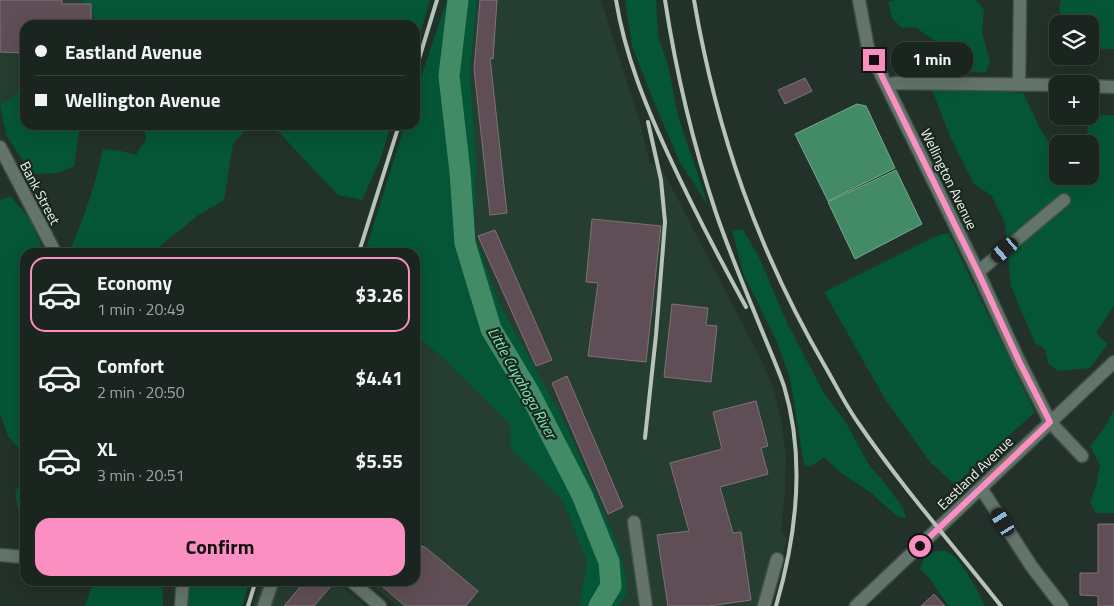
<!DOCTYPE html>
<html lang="en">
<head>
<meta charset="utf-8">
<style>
	:root { --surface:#1a251f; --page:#232d28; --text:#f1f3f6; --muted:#9fa5a4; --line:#38423d; --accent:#fc8fc2 }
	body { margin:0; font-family:"Titillium Web",sans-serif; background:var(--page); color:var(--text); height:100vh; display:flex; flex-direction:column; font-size:19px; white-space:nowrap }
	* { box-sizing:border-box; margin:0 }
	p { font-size:16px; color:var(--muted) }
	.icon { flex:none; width:28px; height:28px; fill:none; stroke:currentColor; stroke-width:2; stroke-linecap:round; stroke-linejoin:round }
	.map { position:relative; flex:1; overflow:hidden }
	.side { position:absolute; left:20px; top:248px; width:400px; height:338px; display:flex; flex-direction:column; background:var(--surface); border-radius:15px; box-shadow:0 5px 20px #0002,0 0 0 1px var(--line) }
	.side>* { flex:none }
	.banner { position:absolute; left:20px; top:20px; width:400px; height:110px; border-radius:15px; box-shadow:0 5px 20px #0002,0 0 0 1px var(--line); display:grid; align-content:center; height:110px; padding:0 15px; background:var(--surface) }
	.controls { position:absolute; left:1049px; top:15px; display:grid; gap:10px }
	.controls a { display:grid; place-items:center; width:50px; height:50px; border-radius:10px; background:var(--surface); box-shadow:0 5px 20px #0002,0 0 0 1px var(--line); font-size:25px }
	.end { position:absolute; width:22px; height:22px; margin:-11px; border:6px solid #fc8fc2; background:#111; box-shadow:0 0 0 2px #111 }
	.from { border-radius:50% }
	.bubble { position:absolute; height:35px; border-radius:15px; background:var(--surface); box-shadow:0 5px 20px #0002,0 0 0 1px var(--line); font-size:16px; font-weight:700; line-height:35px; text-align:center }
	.car { position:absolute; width:15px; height:30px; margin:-15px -8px; border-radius:6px; box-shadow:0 0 4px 1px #0007; background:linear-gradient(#222 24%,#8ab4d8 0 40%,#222 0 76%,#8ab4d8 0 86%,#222 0) }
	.banner b { display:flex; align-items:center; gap:18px; height:48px; font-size:19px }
	.banner b+b { border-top:1px solid var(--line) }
	.banner i { width:12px; height:12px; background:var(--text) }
	ul { padding:9px 0 0; list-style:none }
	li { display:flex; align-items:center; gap:15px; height:75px; margin:0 10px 8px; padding:0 5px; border:2px solid transparent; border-radius:15px }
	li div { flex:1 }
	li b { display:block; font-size:19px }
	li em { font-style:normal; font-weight:700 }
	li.current { border-color:var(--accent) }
	li>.icon { width:45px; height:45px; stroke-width:1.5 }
	.action { display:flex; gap:10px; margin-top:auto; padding:10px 15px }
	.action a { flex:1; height:58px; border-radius:15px; background:var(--accent); color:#111; font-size:20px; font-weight:700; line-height:58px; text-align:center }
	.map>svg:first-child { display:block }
	.built { fill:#263d31 }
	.green { fill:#055637 }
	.water { fill:#438a67; stroke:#76aa90 }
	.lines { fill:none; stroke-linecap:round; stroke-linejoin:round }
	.river { stroke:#438a67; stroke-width:21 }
	.building { fill:#604e56; stroke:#837178 }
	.minor-casing { stroke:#414e47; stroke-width:15 }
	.minor { stroke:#63746a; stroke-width:12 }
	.rail { stroke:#b8c3bc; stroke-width:4 }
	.route { stroke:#fc8fc2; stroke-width:6 }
	.labels { text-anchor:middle; stroke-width:4.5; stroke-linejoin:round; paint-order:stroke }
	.street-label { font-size:14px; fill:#edf6f0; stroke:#19271f }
	.water-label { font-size:15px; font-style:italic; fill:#85eab7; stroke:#19271f }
</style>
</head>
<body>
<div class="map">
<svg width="1114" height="606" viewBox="0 0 1114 606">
	<rect width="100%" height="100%" fill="#223129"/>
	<path class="built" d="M0,0h82l17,25h-74v63l-25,17z
		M477,0h124l38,120 11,44 10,1 101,194 13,30 8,34 4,33 -1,37 -4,39 6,6 -15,68h-153l8,-12 -1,-19 -10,-35 -52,-120 -65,-117 -24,-68 1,-79 -6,-80z
		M415,335l27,22 69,67v25l51,51 25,61 -8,45h-182l-31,-26h49z
		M262,580h73l30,26h-112z"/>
	<path class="green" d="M82,0h348l-15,51v-26h-316z
		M447,0h30l-7,76 6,80 -1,79 24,68 65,117 52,120 10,35 1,19 -8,12h-40l8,-45 -12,-29 -13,-32 -51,-51 -1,-25 -68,-67 -27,-22v-83h-50l40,-127h10v-30z
		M625,0h31l2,36 10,29 10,51 30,89 -29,-44 -29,-69 -18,-46z
		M895,0h81l8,9 -2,23 8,31 -5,10 -30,-3 -17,-27 -23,-16 -13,1 -10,-10 -4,-16z
		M1061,0h53v49h-13c-6,-25 -14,-32 -39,-32l-3,-9z
		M931,87l92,6 17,35 17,28 1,20h32v-32h-4l3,-28 25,-1v191l-18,27 12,11 -18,24 -32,3 -10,-8 -3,-14 -10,-6 -24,-57 -6,-63 -14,-28 -17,-11 -24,-48z
		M25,88v37h55l-6,41 -16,7 -26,1 -26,-39 -6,-30z
		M143,125h107l-17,19 -9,56 -27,16 -44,36h-84c15,-33 26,-67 34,-103l18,2 15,4 10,-16z
		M272,125h119l-11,35 -18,40 -24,-5z
		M10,196l21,24 13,32h-19v259l-7,-1 -3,-18 10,-16 -2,-23 -15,-17 -8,-23v-213z
		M732,230h11l16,27 29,68 37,70 20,26 24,44 16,18 18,25 3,10 -8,-1 -27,-24 -30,-20 -17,-16 -14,10 -6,-3 -14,-86 -14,-38 -33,-67z
		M949,233l86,179 -80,73 -25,-23 -45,-63 -61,-107 114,-57z
		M1114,410v103h-18l-6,-11 6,-16 4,-21 -10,-19 13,-16z
		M937,551c3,0 6,-1 8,0 16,3 33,42 40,55h-37l-18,-27 -10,-10 5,-13z
		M94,580h68l1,26h-78z
		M186,580h64l-8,26h-57z"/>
	<path class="water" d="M857,104l9,2 29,62 -67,33 -33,-67z
		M896,170l26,54 -67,35 -27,-57z"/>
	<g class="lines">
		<path class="river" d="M458,0l-9,76 11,96 5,71 26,86 39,65 52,101 27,67 2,24 -12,20"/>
	</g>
	<path class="building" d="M0,0h62v4h29v21h-66v8h-3v20l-22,-1z
		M480,0h17l-4,59 -3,-1 17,155 -17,2 -16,-146z
		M805,78l7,13 -27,13 -7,-14z
		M592,219l69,7 -15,136 -58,-6 10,-73 -12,-1z
		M495,230l57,130 -16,6 -58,-130z
		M672,304l36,4 -2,17 11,1 -6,56 -47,-5z
		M567,376l56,131 -15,7 -56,-131z
		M756,401l12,45 -7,2 7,26 -48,13 13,46 8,-1 10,68 -42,6h-41l-11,-71 32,-4 -19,-68 52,-14 -9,-37z
		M1098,524h16v82h-16v-10l-18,-1v-22h18z
		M415,545l10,2 53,44 -12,15h-61l-30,-26h40z
		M306,580h20l6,5 -18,21h-30z
		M934,594l11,12h-24z"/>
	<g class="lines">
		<g class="minor-casing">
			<path id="minor" d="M859,0l9,48 110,224 41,89 31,61 32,34
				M1019,84l1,-84
				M886,85l11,-2 161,2
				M1090,86l24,1
				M0,147l55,105
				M978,272l86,-72
				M981,488l51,79 30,39
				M634,522l12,84
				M0,555l25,2
				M350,580l30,26
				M181,606l2,-26
				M264,606l9,-26
				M764,606l13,-47
				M856,606l258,-244"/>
		</g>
		<use href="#minor" class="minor"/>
		<path class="rail" d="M616,0c9,55 29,104 52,154 24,52 50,102 78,153
			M665,0c11,72 28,144 51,213 13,38 29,76 44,113 8,20 17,40 24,60 22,73 13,148 -8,220
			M694,0c23,134 64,251 132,368 11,19 20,38 33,56 43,63 94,121 142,182
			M415,72l22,-72
			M359,252l40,-127
			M645,438l11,-103 9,-113 -4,-42 -13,-58
			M248,606l8,-26"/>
	</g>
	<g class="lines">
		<path class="route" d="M874,60l104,212 41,89 31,61 -130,124"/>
	</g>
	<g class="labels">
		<g class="street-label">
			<text transform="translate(949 179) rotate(64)" y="5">Wellington Avenue</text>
			<text transform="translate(40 193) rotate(62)" y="5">Bank Street</text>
			<text transform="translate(975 473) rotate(-44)" y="5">Eastland Avenue</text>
		</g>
		<g class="water-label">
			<text transform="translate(522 383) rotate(61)" y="5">Little Cuyahoga River</text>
		</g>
	</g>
</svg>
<div class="controls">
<a><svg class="icon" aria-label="layers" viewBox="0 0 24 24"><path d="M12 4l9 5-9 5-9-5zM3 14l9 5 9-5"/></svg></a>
<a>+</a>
<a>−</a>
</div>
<i class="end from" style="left:920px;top:546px"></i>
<i class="end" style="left:874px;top:60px"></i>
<div class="bubble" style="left:891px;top:42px;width:82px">1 min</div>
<i class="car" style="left:1005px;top:250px;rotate:230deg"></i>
<i class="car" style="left:1003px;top:522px;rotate:328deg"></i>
<div class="banner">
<b><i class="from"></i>Eastland Avenue</b>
<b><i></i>Wellington Avenue</b>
</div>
<section class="side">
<ul>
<li class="current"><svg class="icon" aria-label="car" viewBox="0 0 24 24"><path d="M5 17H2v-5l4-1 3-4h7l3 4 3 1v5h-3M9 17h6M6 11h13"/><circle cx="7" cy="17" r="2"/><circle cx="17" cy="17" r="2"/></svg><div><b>Economy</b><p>1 min · 20:49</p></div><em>$3.26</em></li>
<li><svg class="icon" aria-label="car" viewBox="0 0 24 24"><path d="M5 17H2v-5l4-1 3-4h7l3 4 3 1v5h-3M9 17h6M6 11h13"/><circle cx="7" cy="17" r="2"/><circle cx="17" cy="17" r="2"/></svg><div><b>Comfort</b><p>2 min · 20:50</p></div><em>$4.41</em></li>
<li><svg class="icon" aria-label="car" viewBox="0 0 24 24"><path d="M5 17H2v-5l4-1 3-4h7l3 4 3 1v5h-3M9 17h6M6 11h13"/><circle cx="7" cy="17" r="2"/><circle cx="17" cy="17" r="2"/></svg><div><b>XL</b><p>3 min · 20:51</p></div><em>$5.55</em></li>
</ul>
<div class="action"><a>Confirm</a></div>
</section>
</div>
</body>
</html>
